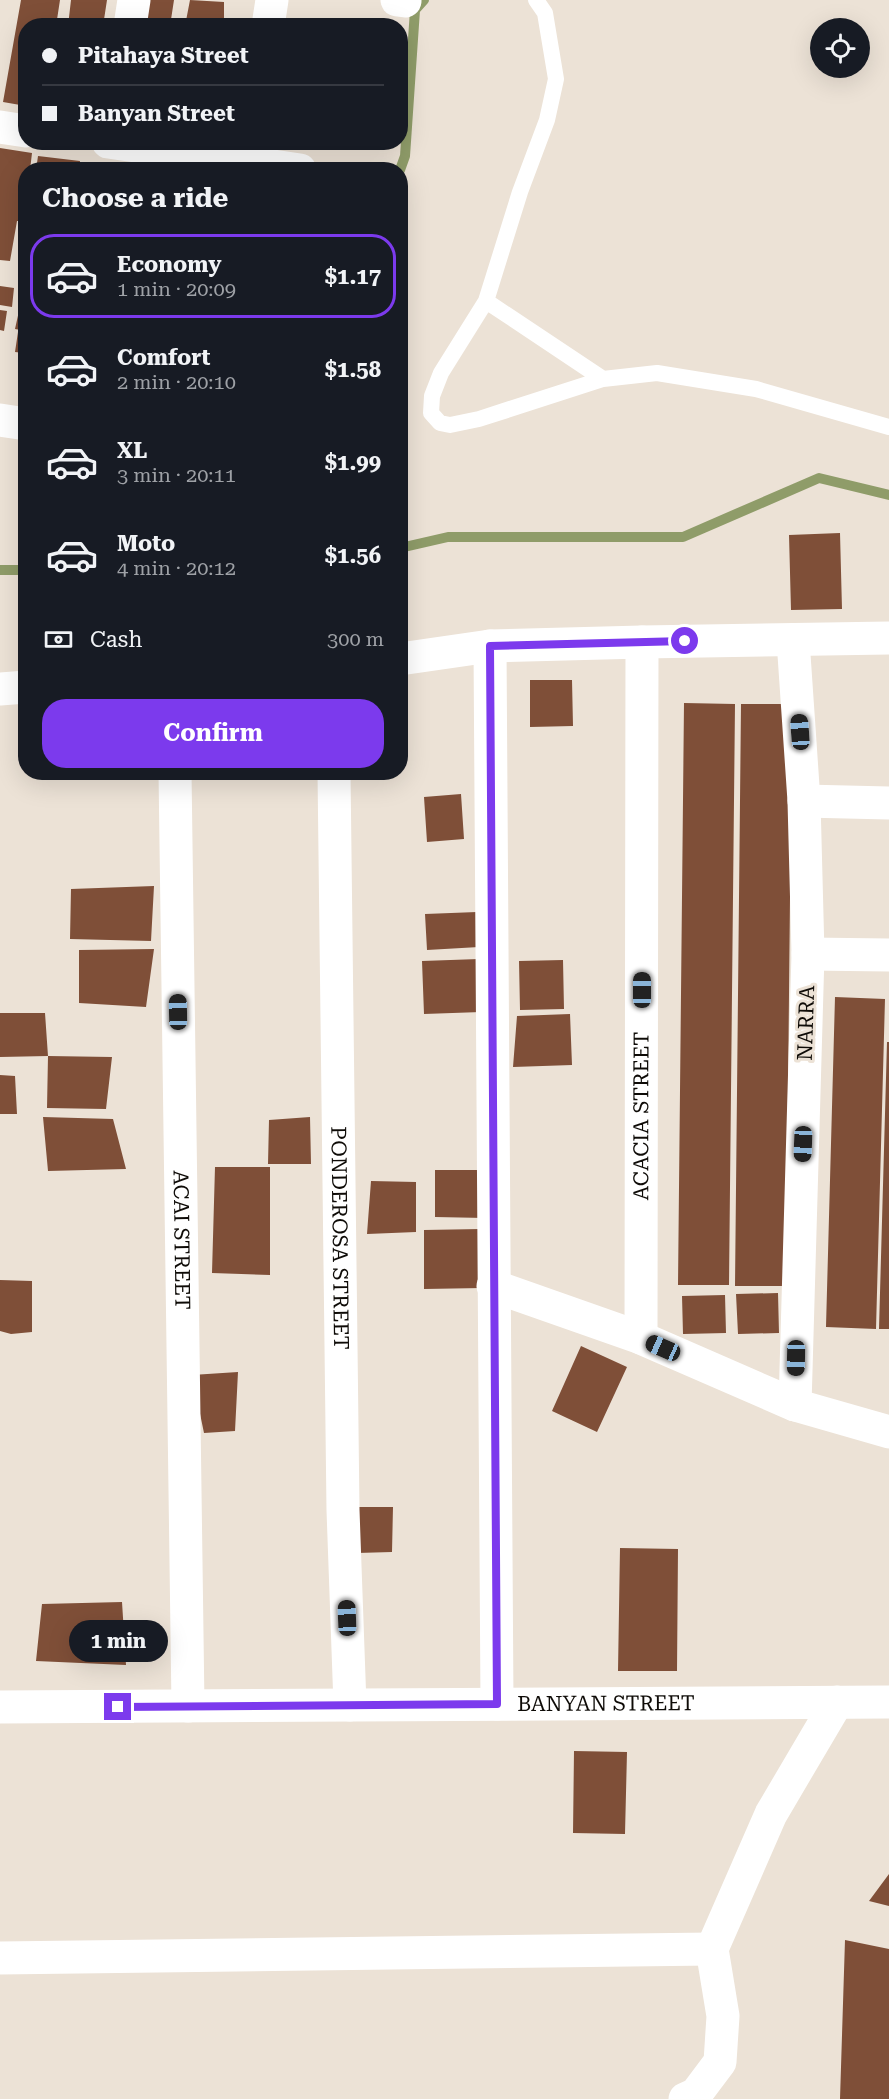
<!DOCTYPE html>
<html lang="en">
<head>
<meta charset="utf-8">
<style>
	:root { --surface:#171b24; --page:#242831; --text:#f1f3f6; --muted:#9ea1a6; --line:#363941; --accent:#7c3aed }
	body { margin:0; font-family:"Roboto Serif",serif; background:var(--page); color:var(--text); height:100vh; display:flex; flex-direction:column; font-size:22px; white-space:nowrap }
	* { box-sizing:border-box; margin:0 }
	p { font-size:20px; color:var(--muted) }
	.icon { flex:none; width:33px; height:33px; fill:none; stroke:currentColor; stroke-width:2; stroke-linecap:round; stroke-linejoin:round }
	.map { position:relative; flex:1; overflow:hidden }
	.drawer { position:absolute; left:18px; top:162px; width:390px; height:618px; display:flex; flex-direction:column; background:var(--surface); border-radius:24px; box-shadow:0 6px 24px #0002 }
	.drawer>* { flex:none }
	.hud { position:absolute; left:18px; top:18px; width:390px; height:132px; border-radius:24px; box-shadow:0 6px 24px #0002; display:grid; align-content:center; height:132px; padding:0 24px; background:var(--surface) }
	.tools { position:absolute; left:810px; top:18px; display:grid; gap:12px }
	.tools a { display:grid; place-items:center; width:60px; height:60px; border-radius:50%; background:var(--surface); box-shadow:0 6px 24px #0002; font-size:30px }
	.end { position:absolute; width:27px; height:27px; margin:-14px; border:8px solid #7c3aed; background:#fff; box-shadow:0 0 0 3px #fff }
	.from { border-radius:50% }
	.bubble { position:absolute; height:42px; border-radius:21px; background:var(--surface); box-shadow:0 6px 24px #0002; font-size:20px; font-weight:700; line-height:42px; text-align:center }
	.car { position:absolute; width:18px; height:36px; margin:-18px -9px; border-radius:8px; box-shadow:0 0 4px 2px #0007; background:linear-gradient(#222 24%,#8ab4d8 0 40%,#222 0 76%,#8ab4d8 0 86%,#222 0) }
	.hud b { display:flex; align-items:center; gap:21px; height:57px; font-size:22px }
	.hud b+b { border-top:2px solid var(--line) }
	.hud i { width:15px; height:15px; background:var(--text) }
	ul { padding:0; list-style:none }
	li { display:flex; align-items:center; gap:18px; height:84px; margin:0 12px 9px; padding:0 12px; border:3px solid transparent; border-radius:24px }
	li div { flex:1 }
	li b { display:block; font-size:22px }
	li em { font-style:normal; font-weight:700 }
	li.current { border-color:var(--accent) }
	li>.icon { width:54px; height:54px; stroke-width:1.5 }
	h2 { padding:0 24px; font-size:27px; line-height:72px }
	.pay { display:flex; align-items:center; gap:15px; height:66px; padding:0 24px; font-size:22px }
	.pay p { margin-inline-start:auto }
	.primary-button { display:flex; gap:12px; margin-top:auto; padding:12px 24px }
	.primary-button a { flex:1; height:69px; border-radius:24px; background:var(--accent); color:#fff; font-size:24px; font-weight:700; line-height:69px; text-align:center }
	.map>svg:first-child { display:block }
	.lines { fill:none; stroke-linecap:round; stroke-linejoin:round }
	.stream { stroke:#8f9c69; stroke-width:10 }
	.building { fill:#7f4f38 }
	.service { stroke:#fff; stroke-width:16 }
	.minor { stroke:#fff; stroke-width:33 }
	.route { stroke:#7c3aed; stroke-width:8 }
	.labels { text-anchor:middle; stroke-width:6; stroke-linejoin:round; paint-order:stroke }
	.street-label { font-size:21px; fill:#0e0b07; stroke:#ece2d6 }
</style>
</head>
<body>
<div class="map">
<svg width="889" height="2099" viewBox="0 0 889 2099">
	<rect width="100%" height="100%" fill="#ece2d6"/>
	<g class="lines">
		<path class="stream" d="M400,170l5,-14 10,-146 9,-10
			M400,548l48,-11h235l136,-59 70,17
			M0,570h26"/>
	</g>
	<path class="building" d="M21,0h39l-4,26h-30v80l-23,-4z
		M71,0h36l-4,26h-35z
		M140,0h34l-4,26h-35z
		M190,0l34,2v24h-39z
		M0,148l32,5 -2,17h-4l-2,51h-7l-7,40 -10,-1z
		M38,156l42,5 -1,9h-43z
		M0,286l14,2 -2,19 -12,-2z
		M22,289l4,1v18l-8,-1z
		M0,310l7,1 -3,20 -4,-1z
		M19,311l7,1v19l-11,-2z
		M18,332l8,2v42l-7,-1 5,-22 -9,-1z
		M840,533l2,76 -51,1 -2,-75z
		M530,680h42l1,46 -43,1z
		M684,703l51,1 -6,581h-51z
		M741,704h51l-6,582h-51z
		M461,794l3,45 -37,3 -3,-45z
		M154,886l-3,55 -81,-2 1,-50z
		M477,912l2,35 -52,3 -2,-36z
		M154,949l-8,58 -67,-4v-53z
		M479,959l2,53 -57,2 -2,-53z
		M563,960l1,49 -44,1 -1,-49z
		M835,997l50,2 -9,330 -50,-2z
		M0,1013h45l3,43 -48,1z
		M570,1014l2,51 -59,2 4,-51z
		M887,1042h2v287h-10z
		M48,1056l64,1 -6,52 -59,-1z
		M0,1075l15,1 2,38h-17z
		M43,1117l70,2 13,50 -78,2z
		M310,1117l1,47h-43l1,-44z
		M215,1167h55v108l-58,-2z
		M435,1170h51l-1,48 -50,-1z
		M371,1181l45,1v50l-49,2z
		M481,1229l1,59 -58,1v-59z
		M0,1280l32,1v51l-21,2 -11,-3z
		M778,1293l1,40 -41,1 -2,-40z
		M725,1295l1,38 -43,1 -1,-38z
		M581,1346l46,21 -30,65 -45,-21z
		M238,1372l-3,59 -31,2 -12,-58z
		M346,1507h47l-1,45 -35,1z
		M620,1548l58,1 -1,122h-59z
		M122,1602l4,63 -90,-4 6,-57z
		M574,1751l53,1 -2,82 -52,-1z
		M889,1874v32l-20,-5z
		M845,1940l44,9v150h-49z"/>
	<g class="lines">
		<path class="service" d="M536,0l9,13 11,66 -9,41 -27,72 -34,109 -45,72 -9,23 -1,17 9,10 10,2 29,-6 124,-40 54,-6 99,16 133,38
			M486,301l117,78"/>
		<g class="minor">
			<path d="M397,0l8,1"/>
			<path d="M130,26l4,-26"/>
			<path d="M268,26l4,-26"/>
			<path d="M0,127l26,4"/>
			<path d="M108,142l192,28"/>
			<path d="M0,420l26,4"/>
			<path d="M793,640l11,161 4,153 -13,451"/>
			<path d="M490,646l7,1058"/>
			<path d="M400,659l90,-13 152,-4 247,-4"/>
			<path d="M0,689l26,-2"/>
			<path id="s1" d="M175,772l13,934"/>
			<path id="s2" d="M334,772l9,738 7,195"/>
			<path d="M804,801l85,2"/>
			<path d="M808,954l81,1"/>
			<path d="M493,1286l148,52 154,67 94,27"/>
			<path id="s3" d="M641,1338l1,-696"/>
			<path id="s4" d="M0,1707l889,-5"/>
			<path d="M0,1958l712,-9"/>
			<path d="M685,2099l11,-5 24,-32 3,-46 -11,-67 59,-135 66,-112"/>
		</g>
	</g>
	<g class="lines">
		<path class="route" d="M118,1707l379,-3 -7,-1058 195,-5"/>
	</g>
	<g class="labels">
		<g class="street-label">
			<text transform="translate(806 1023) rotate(-88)" y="7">NARRA</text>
			<text dy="7" stroke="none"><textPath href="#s3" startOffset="222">ACACIA STREET</textPath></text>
			<text dy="7" stroke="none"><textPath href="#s1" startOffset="468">ACAI STREET</textPath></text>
			<text dy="7" stroke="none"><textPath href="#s2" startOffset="466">PONDEROSA STREET</textPath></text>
			<text dy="7" stroke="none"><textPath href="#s4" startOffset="606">BANYAN STREET</textPath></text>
		</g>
	</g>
</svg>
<div class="tools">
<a><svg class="icon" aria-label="locate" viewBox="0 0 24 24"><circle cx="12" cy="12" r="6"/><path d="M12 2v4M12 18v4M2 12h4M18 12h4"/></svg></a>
</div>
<i class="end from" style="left:685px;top:641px"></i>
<i class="end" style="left:118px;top:1707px"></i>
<div class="bubble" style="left:69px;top:1620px;width:99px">1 min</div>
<i class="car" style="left:800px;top:732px;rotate:356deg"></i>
<i class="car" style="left:642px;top:990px;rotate:0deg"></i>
<i class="car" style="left:178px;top:1012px;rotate:359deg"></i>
<i class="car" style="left:803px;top:1144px;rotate:182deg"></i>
<i class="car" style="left:663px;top:1348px;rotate:294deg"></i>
<i class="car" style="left:796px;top:1358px;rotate:181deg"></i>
<i class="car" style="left:347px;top:1618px;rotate:358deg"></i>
<div class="hud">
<b><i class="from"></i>Pitahaya Street</b>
<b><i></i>Banyan Street</b>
</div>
<section class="drawer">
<h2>Choose a ride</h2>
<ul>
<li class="current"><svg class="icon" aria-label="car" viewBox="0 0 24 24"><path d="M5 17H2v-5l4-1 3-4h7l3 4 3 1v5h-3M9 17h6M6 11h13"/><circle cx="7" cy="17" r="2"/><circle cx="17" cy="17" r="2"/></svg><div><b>Economy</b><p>1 min · 20:09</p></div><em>$1.17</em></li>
<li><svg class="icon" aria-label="car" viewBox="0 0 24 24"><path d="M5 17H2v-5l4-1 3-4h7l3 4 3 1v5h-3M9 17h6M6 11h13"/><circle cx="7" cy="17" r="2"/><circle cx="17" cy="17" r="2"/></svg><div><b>Comfort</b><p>2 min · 20:10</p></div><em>$1.58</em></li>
<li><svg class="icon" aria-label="car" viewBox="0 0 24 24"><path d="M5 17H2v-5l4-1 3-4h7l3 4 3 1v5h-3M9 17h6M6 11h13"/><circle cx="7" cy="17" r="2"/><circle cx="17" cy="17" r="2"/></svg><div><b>XL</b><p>3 min · 20:11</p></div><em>$1.99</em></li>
<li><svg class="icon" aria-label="car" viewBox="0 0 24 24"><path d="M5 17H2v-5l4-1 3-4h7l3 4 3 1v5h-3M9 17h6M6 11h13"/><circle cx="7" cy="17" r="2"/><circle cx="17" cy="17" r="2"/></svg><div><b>Moto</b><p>4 min · 20:12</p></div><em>$1.56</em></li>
</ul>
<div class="pay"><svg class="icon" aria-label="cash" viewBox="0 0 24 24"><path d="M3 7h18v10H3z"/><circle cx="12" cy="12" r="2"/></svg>Cash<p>300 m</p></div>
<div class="primary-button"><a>Confirm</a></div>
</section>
</div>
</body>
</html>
